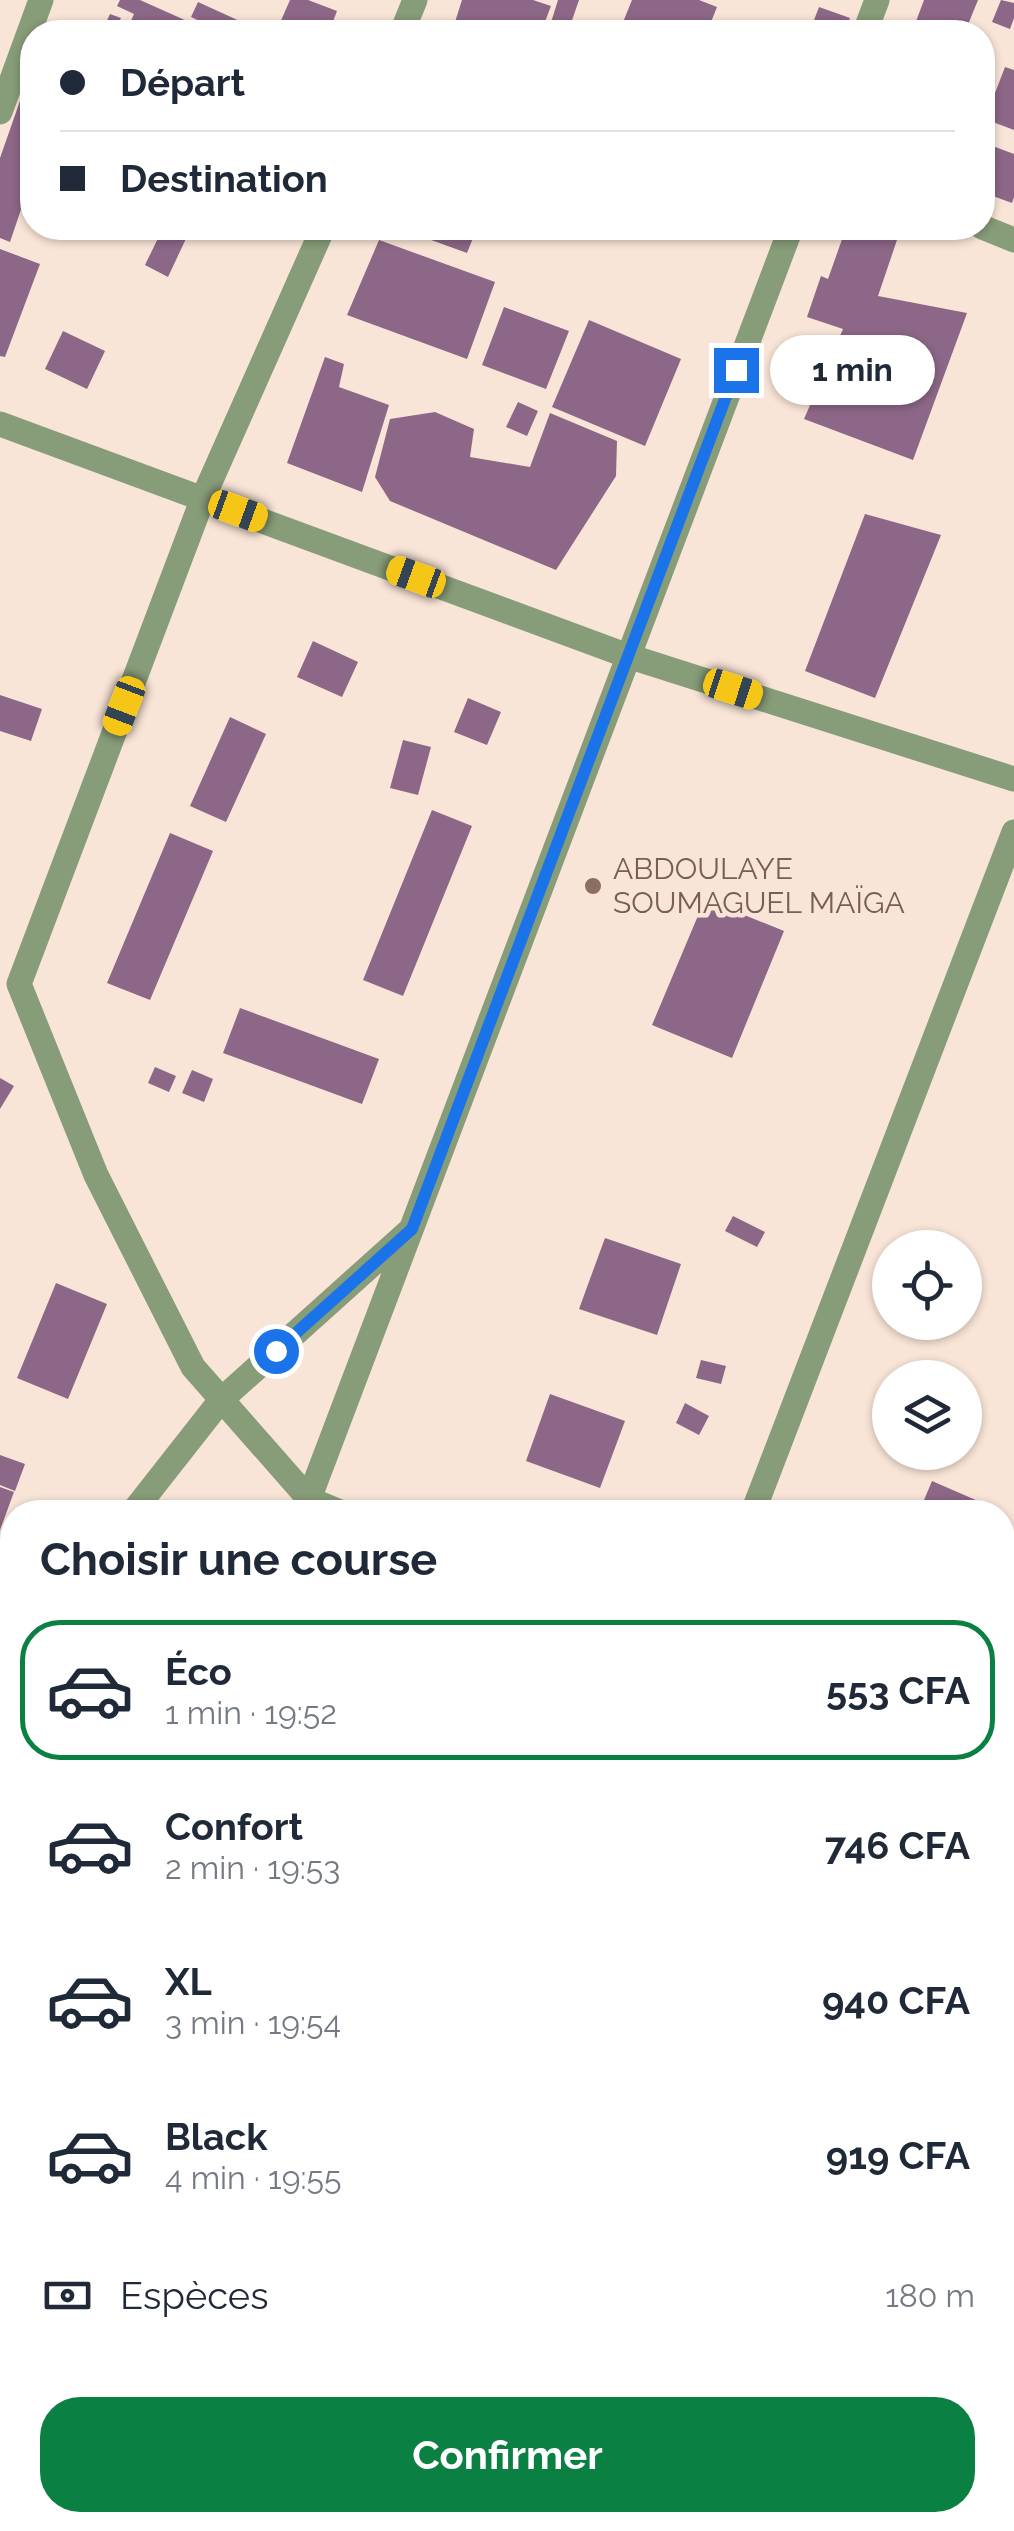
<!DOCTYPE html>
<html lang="fr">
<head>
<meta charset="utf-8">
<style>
	:root { --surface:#fff; --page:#f6f6f7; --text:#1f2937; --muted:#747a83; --line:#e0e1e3; --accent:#0b8043 }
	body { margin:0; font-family:Raleway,sans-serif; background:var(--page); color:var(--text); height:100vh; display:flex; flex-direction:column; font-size:38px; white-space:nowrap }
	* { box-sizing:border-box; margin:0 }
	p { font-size:32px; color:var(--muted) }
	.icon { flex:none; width:55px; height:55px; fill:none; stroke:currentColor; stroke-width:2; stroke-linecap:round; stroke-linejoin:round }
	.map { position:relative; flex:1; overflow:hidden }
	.sheet { position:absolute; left:0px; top:1500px; width:1015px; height:1032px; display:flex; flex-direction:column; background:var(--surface); border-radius:40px 40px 0 0; box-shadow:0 2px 8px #0004 }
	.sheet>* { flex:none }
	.hud { position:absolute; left:20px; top:20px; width:975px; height:220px; border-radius:40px; box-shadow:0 2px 8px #0004; display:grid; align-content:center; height:220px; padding:0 40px; background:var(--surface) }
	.buttons { position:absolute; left:872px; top:1230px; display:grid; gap:20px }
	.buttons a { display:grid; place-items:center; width:110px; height:110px; border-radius:50%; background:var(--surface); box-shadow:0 2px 8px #0004; font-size:50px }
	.end { position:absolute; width:45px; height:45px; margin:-22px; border:12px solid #1a73e8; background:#fff; box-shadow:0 0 0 5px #fff }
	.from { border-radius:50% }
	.bubble { position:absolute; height:70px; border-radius:35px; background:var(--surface); box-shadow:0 2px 8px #0004; font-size:32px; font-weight:700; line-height:70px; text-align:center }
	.car { position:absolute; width:30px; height:60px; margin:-30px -15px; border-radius:12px; box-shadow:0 0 8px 2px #0007; background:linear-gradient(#f5c518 24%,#345 0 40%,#f5c518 0 76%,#345 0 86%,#f5c518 0) }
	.hud b { display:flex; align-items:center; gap:35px; height:95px; font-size:38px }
	.hud b+b { border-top:2px solid var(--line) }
	.hud i { width:25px; height:25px; background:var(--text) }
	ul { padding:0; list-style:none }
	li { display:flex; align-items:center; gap:30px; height:140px; margin:0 20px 15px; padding:0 20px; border:5px solid transparent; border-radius:40px }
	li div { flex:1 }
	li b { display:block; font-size:38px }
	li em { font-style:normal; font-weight:700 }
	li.selected { border-color:var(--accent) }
	li>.icon { width:90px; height:90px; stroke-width:1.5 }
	h2 { padding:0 40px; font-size:45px; line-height:120px }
	.pay { display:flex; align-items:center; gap:25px; height:110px; padding:0 40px; font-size:38px }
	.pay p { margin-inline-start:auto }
	.action { display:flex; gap:20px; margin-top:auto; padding:20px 40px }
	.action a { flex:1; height:115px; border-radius:40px; background:var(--accent); color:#fff; font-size:40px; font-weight:700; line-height:115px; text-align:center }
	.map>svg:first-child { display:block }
	.building { fill:#8d6787 }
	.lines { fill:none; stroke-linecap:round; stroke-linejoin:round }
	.street { stroke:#879c78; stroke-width:25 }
	.route { stroke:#1a73e8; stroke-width:12 }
	.education-dot { fill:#8d6e63; stroke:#f9e5d7; stroke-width:4 }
	.labels { text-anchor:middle; stroke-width:9; stroke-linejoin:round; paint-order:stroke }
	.education-label { font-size:30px; fill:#785e54; stroke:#f9e5d7; text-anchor:start }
</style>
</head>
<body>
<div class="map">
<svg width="1014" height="2531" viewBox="0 0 1014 2531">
	<rect width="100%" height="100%" fill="#f9e5d7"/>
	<path class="building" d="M120,0h20l56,25 -4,7h-66l8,-18 -17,-8z
		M290,0h18l29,11 -8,21h-53z
		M462,0h71l18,6 -10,26h-56l-30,-10z
		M558,0h21l-11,32h-20z
		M632,0h67l18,7 -10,25h-88z
		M924,0h54l-13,32h-53z
		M1001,0l13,3v15l-4,11 -18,-7z
		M198,2l57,26 -2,4h-38l2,-3 -26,-12z
		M819,7l31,11 -5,14h-21l-13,-4z
		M110,14l11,4 -7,14 -11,-3z
		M1005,67l9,3v60l-29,-11z
		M28,78l4,1v98l-22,65 -10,-4v-80z
		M982,142l32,12v43l-2,6 -30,-11z
		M163,228h28l-23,49 -23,-12z
		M398,228h79l-10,25z
		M846,228h26l26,9 -20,59 89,17 -54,147 -109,-41 39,-90 -36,-12 14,-41 7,3z
		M379,240l116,42 -28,77 -120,-44z
		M0,249l40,15 -35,93 -5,-1z
		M504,307l65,24 -23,58 -64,-24z
		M589,320l92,39 -36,87 -93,-39z
		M63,331l42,20 -18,38 -42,-20z
		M325,357l19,7 -5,23 50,18 -27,87 -75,-29z
		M518,402l20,9 -11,25 -21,-9z
		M435,412l39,17 -4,28 60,10 20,-54 67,28 -1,35 -60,94 -166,-69 -15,-24 15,-58z
		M865,514l76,21 -66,163 -70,-27z
		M313,641l45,21 -16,35 -45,-20z
		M0,695l42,14 -11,32 -31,-10z
		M468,698l33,14 -14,33 -33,-13z
		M230,717l36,17 -40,88 -36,-16z
		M403,740l28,7 -13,48 -28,-7z
		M432,810l40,16 -69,170 -40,-16z
		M170,833l43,18 -63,149 -43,-17z
		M705,899l79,32 -52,127 -80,-33z
		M240,1008l139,51 -17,45 -139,-51z
		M155,1067l21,9 -7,16 -21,-9z
		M192,1070l21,9 -9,23 -22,-9z
		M0,1078l14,8 -14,23z
		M733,1216l32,16 -8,15 -32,-16z
		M605,1238l76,26 -24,71 -78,-26z
		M56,1283l51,21 -39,95 -51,-21z
		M701,1360l25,6 -5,18 -25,-6z
		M550,1394l75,27 -25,67 -74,-27z
		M685,1403l24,13 -10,19 -23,-12z
		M0,1455l25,9 -10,27 -15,-6z
		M932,1481l53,23 -4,8h-62z
		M0,1487l14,5 -14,38z
		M0,2069l12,4v82l-12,-5z
		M0,2216l12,4v51l-11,37z
		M390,2520h54l-4,11h-21z"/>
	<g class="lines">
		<path class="street" d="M402,32l13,-32
			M865,32l12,-32
			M0,112l41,-112
			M982,227l32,13
			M323,228l-120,270 -184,486 77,191 97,192 116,132 31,13
			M0,424l628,232 386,123
			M133,1512l88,-112 187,-168
			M304,1512l487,-1284
			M753,1512l261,-680
			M0,1746l12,-26
			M0,1971l12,4
			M1002,2499l12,7
			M116,2531l5,-11"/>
	</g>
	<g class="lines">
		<path class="route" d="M276,1351l136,-122 324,-859"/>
	</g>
	<circle class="education-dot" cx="593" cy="886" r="10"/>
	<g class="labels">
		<g class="education-label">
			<text x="613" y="879">ABDOULAYE<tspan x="613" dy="34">SOUMAGUEL MAÏGA</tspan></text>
		</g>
	</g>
</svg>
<div class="buttons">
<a><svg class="icon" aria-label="locate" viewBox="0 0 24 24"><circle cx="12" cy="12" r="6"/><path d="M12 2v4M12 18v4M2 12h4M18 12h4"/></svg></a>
<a><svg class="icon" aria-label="layers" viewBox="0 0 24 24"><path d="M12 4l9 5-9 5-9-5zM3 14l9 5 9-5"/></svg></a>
</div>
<i class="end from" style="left:276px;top:1351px"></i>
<i class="end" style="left:736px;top:370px"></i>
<div class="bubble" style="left:770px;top:335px;width:165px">1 min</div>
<i class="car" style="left:238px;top:511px;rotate:110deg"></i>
<i class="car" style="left:416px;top:577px;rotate:290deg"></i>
<i class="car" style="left:733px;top:689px;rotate:108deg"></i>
<i class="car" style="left:124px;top:706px;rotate:201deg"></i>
<div class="hud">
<b><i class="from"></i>Départ</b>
<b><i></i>Destination</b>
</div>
<section class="sheet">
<h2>Choisir une course</h2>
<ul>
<li class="selected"><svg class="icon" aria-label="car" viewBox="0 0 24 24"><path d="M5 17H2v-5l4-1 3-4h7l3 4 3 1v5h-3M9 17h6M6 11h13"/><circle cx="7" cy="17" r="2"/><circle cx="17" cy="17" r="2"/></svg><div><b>Éco</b><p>1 min · 19:52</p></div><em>553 CFA</em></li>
<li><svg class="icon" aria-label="car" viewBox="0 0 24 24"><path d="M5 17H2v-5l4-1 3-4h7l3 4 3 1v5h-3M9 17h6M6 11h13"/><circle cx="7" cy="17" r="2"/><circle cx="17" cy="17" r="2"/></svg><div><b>Confort</b><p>2 min · 19:53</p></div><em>746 CFA</em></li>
<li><svg class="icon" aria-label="car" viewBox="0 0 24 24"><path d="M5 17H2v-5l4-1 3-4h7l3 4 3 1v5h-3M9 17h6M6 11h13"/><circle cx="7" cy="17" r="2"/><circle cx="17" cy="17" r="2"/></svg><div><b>XL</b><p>3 min · 19:54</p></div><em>940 CFA</em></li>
<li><svg class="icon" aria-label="car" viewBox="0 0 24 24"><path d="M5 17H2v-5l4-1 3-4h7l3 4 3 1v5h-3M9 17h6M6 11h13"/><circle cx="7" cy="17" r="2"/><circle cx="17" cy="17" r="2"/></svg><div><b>Black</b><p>4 min · 19:55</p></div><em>919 CFA</em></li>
</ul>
<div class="pay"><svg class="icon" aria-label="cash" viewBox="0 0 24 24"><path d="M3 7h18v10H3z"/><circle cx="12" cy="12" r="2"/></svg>Espèces<p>180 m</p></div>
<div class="action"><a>Confirmer</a></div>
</section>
</div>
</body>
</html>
